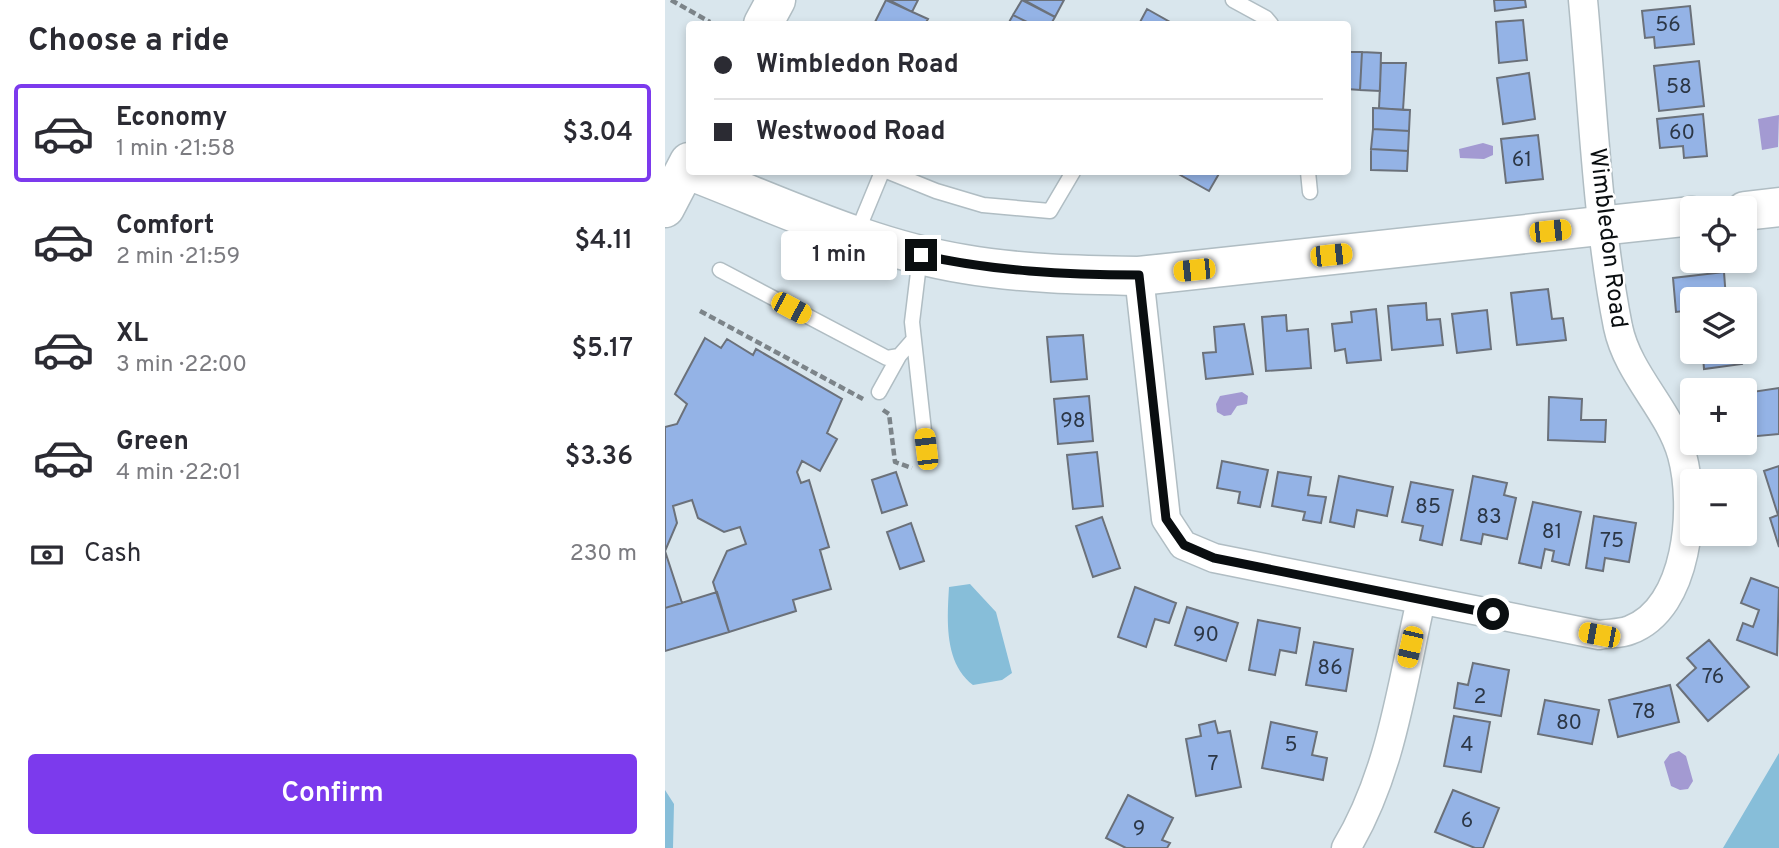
<!DOCTYPE html>
<html lang="en">
<head>
<meta charset="utf-8">
<style>
	:root { --surface:#fff; --page:#f7f7f7; --text:#2b2b33; --muted:#7c7c81; --line:#e1e1e2; --accent:#7c3aed }
	body { margin:0; font-family:Overpass,sans-serif; background:var(--page); color:var(--text); height:100vh; display:flex; flex-direction:column; font-size:26px; white-space:nowrap }
	* { box-sizing:border-box; margin:0 }
	p { font-size:23px; color:var(--muted) }
	.icon { flex:none; width:38px; height:38px; fill:none; stroke:currentColor; stroke-width:2; stroke-linecap:round; stroke-linejoin:round }
	.map { position:relative; flex:1; overflow:hidden }
	.side { display:flex; flex-direction:column; background:var(--surface); width:665px }
	.side>* { flex:none }
	.top-card { position:absolute; left:21px; top:21px; width:665px; height:154px; border-radius:7px; box-shadow:0 4px 10px #0003; display:grid; align-content:center; height:154px; padding:0 28px; background:var(--surface) }
	.tools { position:absolute; left:1015px; top:196px; display:grid; gap:14px }
	.tools a { display:grid; place-items:center; width:77px; height:77px; border-radius:7px; background:var(--surface); box-shadow:0 4px 10px #0003; font-size:35px }
	.end { position:absolute; width:32px; height:32px; margin:-16px; border:9px solid #0a0e10; background:#fff; box-shadow:0 0 0 4px #fff }
	.from { border-radius:50% }
	.bubble { position:absolute; height:49px; border-radius:7px; background:var(--surface); box-shadow:0 4px 10px #0003; font-size:23px; font-weight:600; line-height:49px; text-align:center }
	.car { position:absolute; width:21px; height:42px; margin:-21px -10px; border-radius:9px; box-shadow:0 0 5px 2px #0007; background:linear-gradient(#f5c518 24%,#345 0 40%,#f5c518 0 76%,#345 0 86%,#f5c518 0) }
	.top-card b { display:flex; align-items:center; gap:24px; height:66px; font-size:26px }
	.top-card b+b { border-top:2px solid var(--line) }
	.top-card i { width:18px; height:18px; background:var(--text) }
	ul { padding:0; list-style:none }
	li { display:flex; align-items:center; gap:21px; height:98px; margin:0 14px 10px; padding:0 14px; border:4px solid transparent; border-radius:7px }
	li div { flex:1 }
	li b { display:block; font-size:26px }
	li em { font-style:normal; font-weight:600 }
	li.active { border-color:var(--accent) }
	li>.icon { width:63px; height:63px; stroke-width:1.5 }
	h2 { padding:0 28px; font-size:32px; line-height:84px }
	.pay { display:flex; align-items:center; gap:18px; height:77px; padding:0 28px; font-size:26px }
	.pay p { margin-inline-start:auto }
	.button { display:flex; gap:14px; margin-top:auto; padding:14px 28px }
	.button a { flex:1; height:80px; border-radius:7px; background:var(--accent); color:#fff; font-size:28px; font-weight:600; line-height:80px; text-align:center }
	main { display:flex; flex:1; min-height:0 }
	.map>svg:first-child { display:block }
	.green { fill:#87bed9 }
	.water { fill:#a39ad2 }
	.building { fill:#94b3e6; stroke:#6b717a; stroke-width:2 }
	.lines { fill:none; stroke-linecap:round; stroke-linejoin:round }
	.lane-casing { stroke:#b0bdc3; stroke-width:17 }
	.street-casing { stroke:#b0bdc3; stroke-width:31 }
	.secondary-casing { stroke:#b0bdc3; stroke-width:41 }
	.path { stroke:#7c8489; stroke-width:4.5; stroke-dasharray:7 3.5; stroke-linecap:butt }
	.lane { stroke:#fff; stroke-width:14 }
	.street { stroke:#fff; stroke-width:28 }
	.secondary { stroke:#fff; stroke-width:38 }
	.route { stroke:#0a0e10; stroke-width:9 }
	.labels { text-anchor:middle; stroke-width:5; stroke-linejoin:round; paint-order:stroke }
	.number-label { font-size:21px; fill:#2c3746 }
	.street-label { font-size:24px; fill:#0a0e10; stroke:#fff }
</style>
</head>
<body>
<main>
<section class="side">
<h2>Choose a ride</h2>
<ul>
<li class="active"><svg class="icon" aria-label="car" viewBox="0 0 24 24"><path d="M5 17H2v-5l4-1 3-4h7l3 4 3 1v5h-3M9 17h6M6 11h13"/><circle cx="7" cy="17" r="2"/><circle cx="17" cy="17" r="2"/></svg><div><b>Economy</b><p>1 min · 21:58</p></div><em>$3.04</em></li>
<li><svg class="icon" aria-label="car" viewBox="0 0 24 24"><path d="M5 17H2v-5l4-1 3-4h7l3 4 3 1v5h-3M9 17h6M6 11h13"/><circle cx="7" cy="17" r="2"/><circle cx="17" cy="17" r="2"/></svg><div><b>Comfort</b><p>2 min · 21:59</p></div><em>$4.11</em></li>
<li><svg class="icon" aria-label="car" viewBox="0 0 24 24"><path d="M5 17H2v-5l4-1 3-4h7l3 4 3 1v5h-3M9 17h6M6 11h13"/><circle cx="7" cy="17" r="2"/><circle cx="17" cy="17" r="2"/></svg><div><b>XL</b><p>3 min · 22:00</p></div><em>$5.17</em></li>
<li><svg class="icon" aria-label="car" viewBox="0 0 24 24"><path d="M5 17H2v-5l4-1 3-4h7l3 4 3 1v5h-3M9 17h6M6 11h13"/><circle cx="7" cy="17" r="2"/><circle cx="17" cy="17" r="2"/></svg><div><b>Green</b><p>4 min · 22:01</p></div><em>$3.36</em></li>
</ul>
<div class="pay"><svg class="icon" aria-label="cash" viewBox="0 0 24 24"><path d="M3 7h18v10H3z"/><circle cx="12" cy="12" r="2"/></svg>Cash<p>230 m</p></div>
<div class="button"><a>Confirm</a></div>
</section>
<div class="map">
<svg width="1114" height="848" viewBox="0 0 1114 848">
	<rect width="100%" height="100%" fill="#d9e6ed"/>
	<path class="green" d="M305,584l26,28 16,61 -10,7 -29,5c-29,-22 -26,-65 -24,-98z
		M1114,753v95h-56z
		M0,790l9,14 -1,44h-8z"/>
	<path class="water" d="M1114,115l-1,32 -16,3 -4,-31z
		M818,143l10,3v9l-9,4 -24,-1 -1,-9z
		M577,392l6,4 -1,8 -10,2 -6,9 -7,1 -7,-4 -1,-8 4,-8z
		M1014,751l7,5 7,25 -5,8 -8,1 -9,-4 -7,-24 6,-8z"/>
	<path class="building" d="M221,0l42,19 -3,5h-51z
		M224,0h29l-6,12z
		M357,0l33,17 -4,7h-20l-18,-9z
		M359,0h40l-9,17z
		M829,0h31l1,7 -31,4z
		M1025,6l4,38 -39,4 -1,-11 -9,1 -3,-27z
		M482,9l25,14 4,1h-37z
		M348,15l18,9h-23z
		M858,20l4,40 -28,3 -3,-41z
		M682,52h15l-2,38 -13,-1z
		M697,52l19,1 -1,38 -20,-1z
		M1034,61l5,45 -45,5 -5,-45z
		M716,63h25l-3,47 -24,-2z
		M864,73l6,46 -32,5 -6,-46z
		M708,108l37,2 -1,21 -36,-2z
		M1038,114l4,42 -23,2 -1,-12 -23,2 -3,-29z
		M708,129l36,2 -1,20 -37,-2z
		M873,135l5,44 -37,4 -5,-44z
		M706,149l37,2 -1,20 -36,-1z
		M510,172h45l-11,19z
		M1059,272l2,27h-34v11l-16,2 -3,-34z
		M883,289l4,30 11,-1 3,22 -49,5 -6,-52z
		M761,303l1,17 13,-1 3,26 -51,5 -4,-44z
		M711,309l5,51 -34,3 -2,-14 -10,2 -3,-27 20,-2 -1,-10z
		M822,310l4,39 -34,4 -5,-39z
		M621,315l1,16 21,-2 3,39 -45,3 -4,-54z
		M579,324l9,50 -47,5 -3,-26 13,-1 -2,-25z
		M418,335l4,44 -36,3 -4,-45z
		M40,338l16,10 6,-9 26,16 3,-6 86,50 -15,34 10,6 -17,32 -18,-10 -5,11 4,11 8,-3 20,67 -9,3 11,39 -38,11 3,11 -67,21 -16,-50 14,-31 19,-7 -6,-17 -16,5 -26,-14 -6,-18 -19,6 4,17 -12,28 17,52 -17,5v-181l12,-3 10,-20 -12,-10z
		M1029,352h46l2,12 -38,5 -1,-13h-8z
		M1114,388v46l-32,3 -2,-20 10,-2 -3,-23z
		M424,396l4,45 -35,3 -4,-45z
		M884,397l33,2 -1,21h25l-1,22 -57,-2z
		M432,452l6,54 -30,3 -6,-54z
		M557,461l46,9 -8,37 -22,-4 2,-11 -23,-4z
		M1114,466v81l-9,-29 8,-3 -14,-44z
		M231,472l11,33 -25,8 -10,-33z
		M613,472l33,5 -3,18 18,2 -5,26 -18,-3 2,-8 -33,-6z
		M674,476l54,11 -6,29 -30,-6 -3,17 -24,-5z
		M808,476l34,7 -3,12 12,3 -9,41 -24,-5 -2,10 -20,-4z
		M746,482l42,8 -11,55 -22,-5 3,-14 -21,-4z
		M868,502l48,10 -12,53 -17,-4 2,-10 -9,-2 -4,19 -22,-5z
		M929,516l42,7 -7,39 -24,-4 -2,13 -17,-3z
		M437,517l18,51 -27,9 -17,-51z
		M246,523l13,38 -24,8 -13,-37z
		M1086,578l28,10 -2,67 -40,-15 6,-17 10,4 6,-17 -18,-7z
		M470,587l41,16 -7,20 -14,-4 -9,28 -28,-10z
		M52,592l12,40 -64,19v-43z
		M522,607l51,16 -12,38 -51,-16z
		M593,620l42,8 -4,25 -16,-3 -5,25 -26,-5z
		M1044,640l40,47 -41,34 -31,-36 19,-17 -9,-10z
		M649,642l39,7 -7,42 -40,-6z
		M808,663l36,7 -8,46 -47,-8 4,-25 10,2z
		M1005,685l9,37 -61,15 -9,-37z
		M880,700l54,10 -7,34 -54,-10z
		M789,716l36,6 -9,50 -37,-6z
		M550,721l3,12 12,-2 11,56 -45,9 -10,-57 15,-3 -2,-11z
		M606,722l46,10 -5,23 15,3 -4,22 -61,-12z
		M788,790l46,18 -16,40h-8l-40,-16z
		M463,795l45,23 -11,22 8,3 -3,5h-41l-20,-10z"/>
	<g class="lines">
		<g class="lane-casing">
			<path id="lane" d="M568,0l33,18 5,6
				M224,172l47,19 47,14 67,6 23,-39
				M643,172l2,20
				M191,235l26,-63
				M255,256l-8,66 14,127
				M55,270l167,88 12,-2 14,-16
				M214,392l20,-36"/>
		</g>
		<g class="street-casing">
			<path id="street" d="M474,276l27,243 17,26 31,13 385,77c10,-2 22,-1 31,-5 59,-22 66,-124 52,-175 -13,-46 -54,-80 -64,-128 -21,-106 -25,-219 -35,-327
				M681,848c45,-74 56,-164 75,-248"/>
		</g>
		<g class="secondary-casing">
			<path id="secondary" d="M98,24l13,-24
				M28,172c88,34 178,77 271,92 58,10 116,11 175,12l553,-60
				M0,208l24,-46
				M1080,211l34,-4"/>
		</g>
		<path class="path" d="M6,0l39,22
			M35,311l163,88
			M218,410l6,4 6,48 17,6"/>
		<use href="#lane" class="lane"/>
		<use href="#street" class="street"/>
		<use href="#secondary" class="secondary"/>
	</g>
	<g class="lines">
		<path class="route" d="M256,255c72,16 144,20 218,20l27,244 18,26 30,13 279,56"/>
	</g>
	<g class="labels">
		<g class="number-label">
			<text x="1003" y="31">56</text>
			<text x="1014" y="93">58</text>
			<text x="1017" y="139">60</text>
			<text x="857" y="166">61</text>
			<text x="408" y="427">98</text>
			<text x="763" y="513">85</text>
			<text x="824" y="523">83</text>
			<text x="887" y="538">81</text>
			<text x="947" y="547">75</text>
			<text x="541" y="641">90</text>
			<text x="665" y="674">86</text>
			<text x="1048" y="683">76</text>
			<text x="815" y="703">2</text>
			<text x="979" y="718">78</text>
			<text x="904" y="729">80</text>
			<text x="626" y="751">5</text>
			<text x="802" y="751">4</text>
			<text x="548" y="770">7</text>
			<text x="802" y="827">6</text>
			<text x="474" y="835">9</text>
		</g>
		<g class="street-label">
			<text transform="translate(944 238) rotate(83)" y="8">Wimbledon Road</text>
		</g>
	</g>
</svg>
<div class="tools">
<a><svg class="icon" aria-label="locate" viewBox="0 0 24 24"><circle cx="12" cy="12" r="6"/><path d="M12 2v4M12 18v4M2 12h4M18 12h4"/></svg></a>
<a><svg class="icon" aria-label="layers" viewBox="0 0 24 24"><path d="M12 4l9 5-9 5-9-5zM3 14l9 5 9-5"/></svg></a>
<a>+</a>
<a>−</a>
</div>
<i class="end from" style="left:828px;top:614px"></i>
<i class="end" style="left:256px;top:255px"></i>
<div class="bubble" style="left:116px;top:231px;width:116px">1 min</div>
<i class="car" style="left:885px;top:231px;rotate:84deg"></i>
<i class="car" style="left:666px;top:255px;rotate:84deg"></i>
<i class="car" style="left:529px;top:270px;rotate:264deg"></i>
<i class="car" style="left:126px;top:308px;rotate:118deg"></i>
<i class="car" style="left:261px;top:449px;rotate:353deg"></i>
<i class="car" style="left:934px;top:635px;rotate:281deg"></i>
<i class="car" style="left:745px;top:647px;rotate:193deg"></i>
<div class="top-card">
<b><i class="from"></i>Wimbledon Road</b>
<b><i></i>Westwood Road</b>
</div>
</div>
</main>
</body>
</html>
